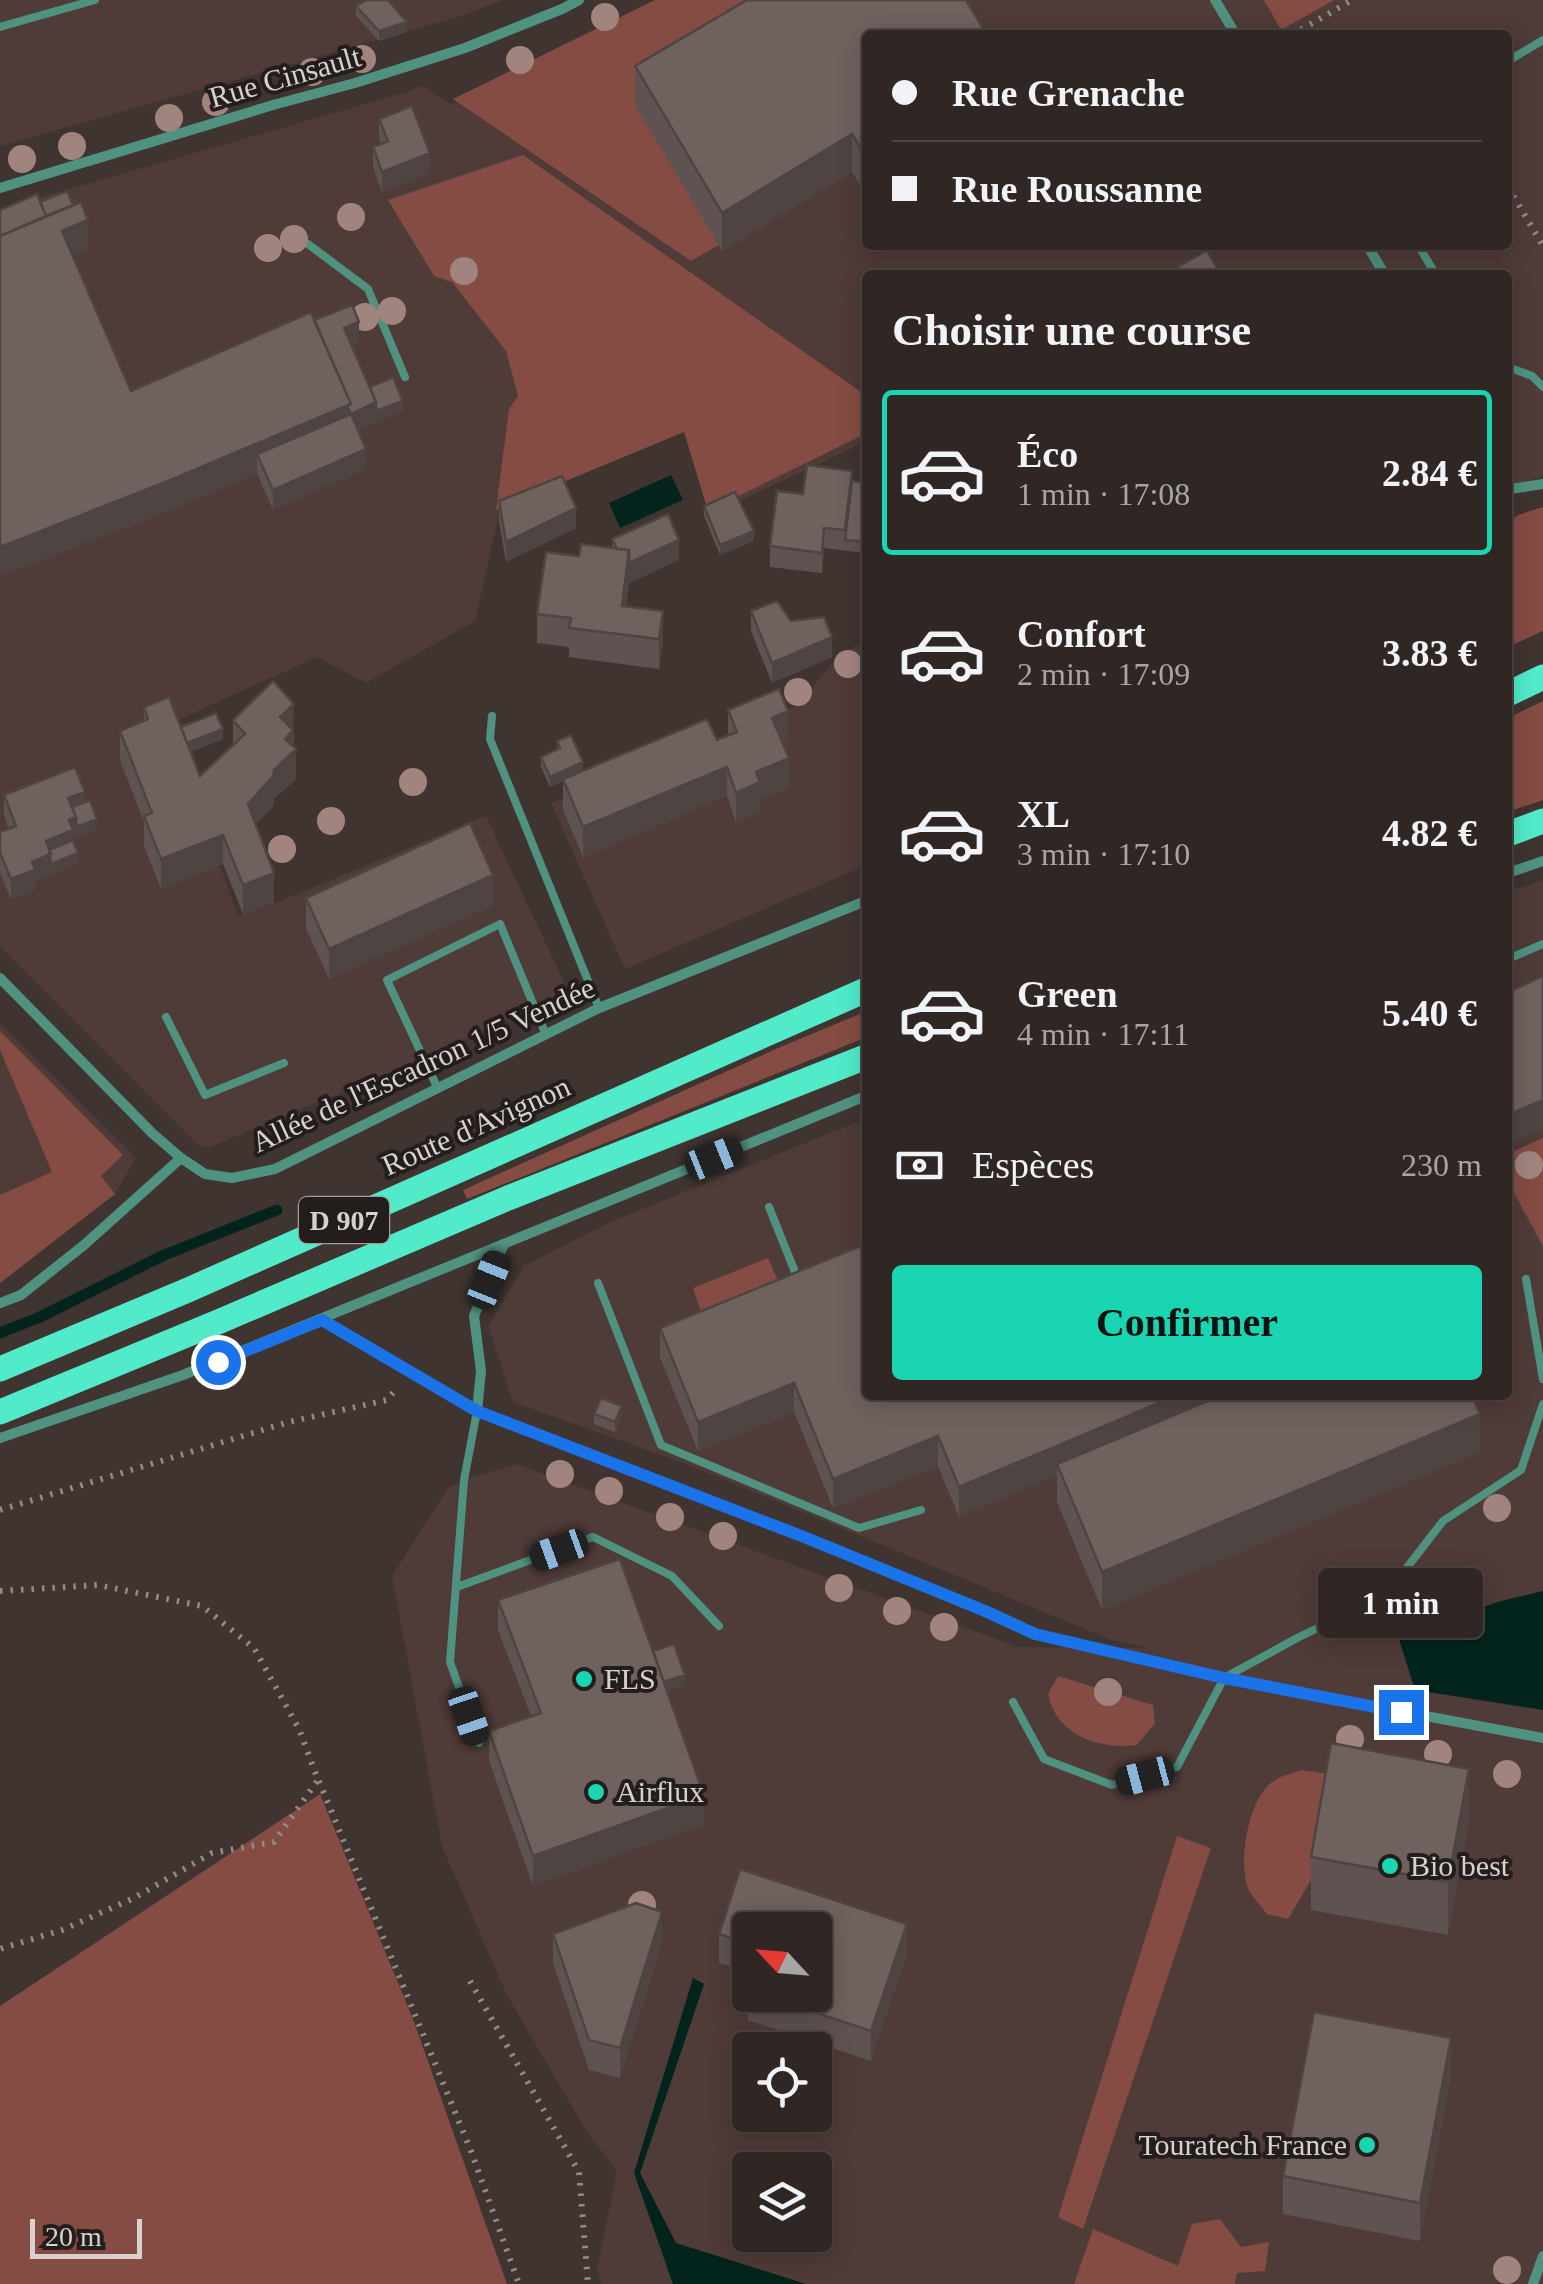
<!DOCTYPE html>
<html lang="fr">
<head>
<meta charset="utf-8">
<style>
	:root { --surface:#302725; --page:#382f2d; --text:#f1f3f6; --muted:#a8a5a7; --line:#4b4442; --accent:#19d5b2 }
	body { margin:0; font-family:Georgia,serif; background:var(--page); color:var(--text); height:100vh; display:flex; flex-direction:column; font-size:38px; white-space:nowrap }
	* { box-sizing:border-box; margin:0 }
	p { font-size:32px; color:var(--muted) }
	.icon { flex:none; width:55px; height:55px; fill:none; stroke:currentColor; stroke-width:2; stroke-linecap:round; stroke-linejoin:round }
	.map { position:relative; flex:1; overflow:hidden }
	.side { position:absolute; left:862px; top:270px; width:650px; height:1130px; display:flex; flex-direction:column; background:var(--surface); border-radius:10px; box-shadow:0 5px 25px #0003,0 0 0 2px var(--line) }
	.side>* { flex:none }
	.banner { position:absolute; left:862px; top:30px; width:650px; height:220px; border-radius:10px; box-shadow:0 5px 25px #0003,0 0 0 2px var(--line); display:grid; align-content:center; height:220px; padding:0 30px; background:var(--surface) }
	.needle { width:65px; rotate:296deg }
	.fabs { position:absolute; left:732px; top:1912px; display:grid; gap:20px }
	.fabs a { display:grid; place-items:center; width:100px; height:100px; border-radius:10px; background:var(--surface); box-shadow:0 5px 25px #0003,0 0 0 2px var(--line); font-size:50px }
	.scale { position:absolute; left:30px; bottom:25px; width:112px; box-sizing:border-box; padding-left:10px; border:5px solid #d9d1cf; border-top:0; font-size:28px; line-height:35px; white-space:nowrap; color:#d9d1cf; -webkit-text-stroke:8px #231d1c; paint-order:stroke }
	.end { position:absolute; width:45px; height:45px; margin:-22px; border:12px solid #1a73e8; background:#fff; box-shadow:0 0 0 5px #fff }
	.from { border-radius:50% }
	.bubble { position:absolute; height:70px; border-radius:10px; background:var(--surface); box-shadow:0 5px 25px #0003,0 0 0 2px var(--line); font-size:32px; font-weight:700; line-height:70px; text-align:center }
	.car { position:absolute; width:30px; height:60px; margin:-30px -15px; border-radius:12px; box-shadow:0 0 8px 2px #0007; background:linear-gradient(#222 24%,#8ab4d8 0 40%,#222 0 76%,#8ab4d8 0 86%,#222 0) }
	.banner b { display:flex; align-items:center; gap:35px; height:95px; font-size:38px }
	.banner b+b { border-top:2px solid var(--line) }
	.banner i { width:25px; height:25px; background:var(--text) }
	ul { padding:0; list-style:none }
	li { display:flex; align-items:center; gap:30px; height:165px; margin:0 20px 15px; padding:0 10px; border:5px solid transparent; border-radius:10px }
	li div { flex:1 }
	li b { display:block; font-size:38px }
	li em { font-style:normal; font-weight:700 }
	li.on { border-color:var(--accent) }
	li>.icon { width:90px; height:90px; stroke-width:1.5 }
	h2 { padding:0 30px; font-size:45px; line-height:120px }
	.pay { display:flex; align-items:center; gap:25px; height:110px; padding:0 30px; font-size:38px }
	.pay p { margin-inline-start:auto }
	.primary-button { display:flex; gap:20px; margin-top:auto; padding:20px 30px }
	.primary-button a { flex:1; height:115px; border-radius:10px; background:var(--accent); color:#111; font-size:40px; font-weight:700; line-height:115px; text-align:center }
	.map>svg:first-child { display:block }
	.built { fill:#4f3b38; fill-rule:evenodd }
	.green { fill:#844c43 }
	.water { fill:#03241c }
	.lines { fill:none; stroke-linecap:round; stroke-linejoin:round }
	.stream { stroke:#03241c; stroke-width:11 }
	.path { stroke:#948a88; stroke-width:6; stroke-dasharray:2.5 8; stroke-linecap:butt }
	.service { stroke:#509280; stroke-width:8 }
	.minor { stroke:#509280; stroke-width:10 }
	.primary { stroke:#51ebc9; stroke-width:25 }
	.tree { fill:#a2847e }
	.wall { fill:#5f5351 }
	.shaded-wall { fill:#4e4442 }
	.building { fill:#6f615e; stroke:#4e4442; stroke-width:2.5 }
	.route { stroke:#1a73e8; stroke-width:12 }
	.poi-dot { fill:#19d5b2; stroke:#231d1c; stroke-width:4 }
	.labels { text-anchor:middle; stroke-width:8; stroke-linejoin:round; paint-order:stroke }
	.shield { fill:#231d1c; stroke:#a29b99; stroke-width:2.5 }
	.shield-label { font-size:28px; font-weight:bold; fill:#d9d1cf }
	.street-label { font-size:30px; fill:#d9d1cf; stroke:#231d1c }
	.poi-label { font-size:30px; fill:#d9d1cf; stroke:#231d1c; text-anchor:start }
</style>
</head>
<body>
<div class="map">
<svg width="1543" height="2284" viewBox="0 0 1543 2284">
	<rect width="100%" height="100%" fill="#403431"/>
	<path class="built" d="M0,0h503l-45,17 -458,129z
		M659,0h884v476l-35,11v-212h-640l-1,166 -142,67 -35,-88 -190,90 -25,111 -109,62 -49,-26 -148,67 69,192 42,-15 206,-85 83,177 -226,100 -36,13 -99,42 -10,-3 -198,-199v-737l410,-118 12,-6 29,19 54,-20zM868,35h640v210h-640z
		M867,639v226l-242,104 -74,-166 244,-96 44,-51z
		M1543,880v1404h-941l-5,-15 20,-97 -32,-43 -78,-134 -65,-149 -50,-270 56,-88 16,-8 52,-16 503,183 130,1 -40,-9 -420,-174 -176,-63 -25,-76 36,-60 84,-43 259,-105 1,277h640v-503zM750,1930h65v65h-65zM750,2050h65v65h-65zM750,2170h65v65h-65z
		M0,1023l136,135 -21,36 -115,89z"/>
	<path class="green" d="M655,0h102l-38,245 -28,16 -238,-162z
		M1264,0h70l-53,30z
		M523,155l344,241v37l-159,78 -24,-79 -188,78 13,-101 9,-13 -12,-45 -54,-69 -18,-6 -46,-76z
		M1543,507v124l-35,16v-125l10,-7z
		M1543,701v99l-35,12v-94z
		M867,1011v26l-400,162 -4,-9 322,-145z
		M0,1031l123,124 -22,21 14,18 -115,89v-88l52,-23 -52,-122z
		M1543,1138v108l-35,-64v-28z
		M768,1258l12,27 -78,31 -9,-28z
		M1058,1676l95,29 2,18 -18,22c-38,5 -81,-10 -89,-51z
		M1302,1770l32,5 -23,105 -23,39 -21,-5c-6,-8 -15,-17 -19,-26 -10,-27 0,-88 24,-106 8,-6 21,-9 30,-12z
		M320,1794l93,225 94,265h-507v-278z
		M1177,1836l34,12 -128,381 -25,-12z
		M1220,2219l21,28 28,-5 -4,29 -28,2 -2,11h-161l19,-55 85,37 14,-42z"/>
	<path class="water" d="M671,475l12,25 -63,28 -11,-25z
		M1543,1591v119l-128,-20 -17,-54 103,-35z
		M693,1978l11,6 -64,189 36,70 130,41h-133l-39,-111z"/>
	<g class="lines">
		<path class="stream" d="M0,1333l40,-16 122,-61 115,-46"/>
		<path class="path" d="M1292,35l60,-35
			M1508,187l35,59
			M0,1510l289,-88 98,-22 10,-12
			M0,1591l98,-6 104,21 52,42 45,81 19,51 -44,62 -62,11 -80,46 -70,31 -62,19
			M319,1781l152,370 48,133
			M470,1981l109,191 9,112"/>
		<path class="service" d="M0,27l95,-27
			M1508,61l35,-21
			M308,244l60,45 37,88
			M1418,245l18,30
			M1508,367l24,9 11,11
			M492,716l-2,23 109,269
			M1508,959l35,-15
			M166,1017l39,78 79,-32
			M438,1089l-51,-109 113,-56 46,111
			M769,1207l30,75
			M1526,1279l17,100
			M598,1283l63,162 198,83 62,-18
			M477,1411l-13,69 -14,182 29,81
			M457,1587l136,-50 79,39 47,50
			M1013,1702l31,57 68,26 65,-18 47,-89 75,-41 86,-41 58,-75 78,-51 22,-66"/>
		<path class="minor" d="M1215,0l21,35
			M0,188l273,-83 82,-22 110,-35 97,-39 17,-9
			M1367,245l18,30
			M1508,491l2,-2 33,-5
			M1508,873l35,-12
			M0,978l152,155 29,25 24,16 27,4 43,-9 324,-161 269,-108
			M0,1303l21,-8 63,-50 97,-87
			M322,1320l155,91 327,126 181,74 50,23 189,44 319,60
			M477,1411l4,-40 -7,-55 30,-72
			M0,1438l183,-63 685,-280
			M1533,2284l10,-28"/>
		<path class="primary" d="M1508,694l35,-17
			M1508,834l35,-13
			M0,1369l188,-79 680,-301
			M0,1412l218,-90 290,-124 360,-142"/>
	</g>
	<g class="tree">
		<circle cx="605" cy="17" r="14"/>
		<circle cx="362" cy="59" r="14"/>
		<circle cx="520" cy="60" r="14"/>
		<circle cx="312" cy="72" r="14"/>
		<circle cx="216" cy="102" r="14"/>
		<circle cx="169" cy="118" r="14"/>
		<circle cx="72" cy="146" r="14"/>
		<circle cx="22" cy="159" r="14"/>
		<circle cx="351" cy="217" r="14"/>
		<circle cx="294" cy="239" r="14"/>
		<circle cx="268" cy="248" r="14"/>
		<circle cx="464" cy="271" r="14"/>
		<circle cx="392" cy="311" r="14"/>
		<circle cx="365" cy="317" r="14"/>
		<circle cx="848" cy="664" r="14"/>
		<circle cx="798" cy="692" r="14"/>
		<circle cx="413" cy="782" r="14"/>
		<circle cx="331" cy="821" r="14"/>
		<circle cx="282" cy="849" r="14"/>
		<circle cx="1529" cy="1165" r="14"/>
		<circle cx="560" cy="1474" r="14"/>
		<circle cx="609" cy="1491" r="14"/>
		<circle cx="1497" cy="1508" r="14"/>
		<circle cx="670" cy="1517" r="14"/>
		<circle cx="723" cy="1536" r="14"/>
		<circle cx="839" cy="1588" r="14"/>
		<circle cx="897" cy="1611" r="14"/>
		<circle cx="944" cy="1627" r="14"/>
		<circle cx="1108" cy="1692" r="14"/>
		<circle cx="1350" cy="1739" r="14"/>
		<circle cx="1438" cy="1754" r="14"/>
		<circle cx="1507" cy="1774" r="14"/>
		<circle cx="642" cy="1905" r="14"/>
		<circle cx="1507" cy="2270" r="14"/>
	</g>
	<path class="wall" d="M356,6l51,26 -28,9 -23,-25z
		M868,35v163l-16,-26 -130,79 -87,-146v-39z
		M379,119l51,54 -48,19 -9,-25v-20l8,-3 -2,-5z
		M40,202l48,48 -16,6 59,135 183,-71 45,22 -7,3 18,42 33,24 -45,19 8,39 -93,41 -16,-37 -89,38 -168,65v-366z
		M852,481l16,2 -4,70 -40,-5 -2,25 -52,-6v-21l33,-52z
		M499,501l77,27 -70,34 -7,-41z
		M704,506l50,35 -34,14 -16,-39z
		M612,539l67,21 -50,23v-1l-3,24 37,35 -4,28 -90,-12v-10l-32,-4v-29l42,-58 33,-8z
		M751,611l40,10 41,36 -60,26 -21,-52z
		M144,707l37,20 42,12 -32,13 9,24 33,-31v-25l61,13 -1,14 3,32 -22,20 -1,7 -17,18 18,79 -31,11 -20,-50 -62,25 -17,-43v-24l-24,-62v-29l24,-10z
		M728,710l60,30 -6,3 7,45 -29,12v12l-24,10 -9,-26 -144,61 -20,-48v-28l-13,6 -9,-20v-10l16,-8v-8l26,30 134,-31 11,-5z
		M4,795l81,7 12,27 -24,10 5,24 -43,18v9l-24,9 -11,-26v-41l9,-3 -5,-14z
		M306,898l187,7 -164,74 -23,-51z
		M660,1328l820,124 -378,158 -45,-108v-27l-98,42 -21,-51 -105,42 -39,-96 -96,39 -38,-93z
		M594,1414l28,3 -7,15 -21,-8z
		M498,1600l155,51 32,34 -18,6 37,133 -171,62 -44,-125v-30l42,-15 -33,-86z
		M1469,1822l-21,113 -137,-25v-53z
		M740,1869l167,55v30l-36,107 -123,-41v-30l2,-7v12h65v-65h-65v43l-31,-10v-29z
		M553,1934l109,8 -42,136 -31,-8 -36,-107z
		M1451,2076l-31,165 -137,-27v-38z"/>
	<path class="shaded-wall" d="M407,22v10l-28,9v-10z
		M852,134v38l-130,79v-38z
		M430,153v20l-48,19v-20z
		M88,220v30l-26,11 -62,-15z
		M359,322v20l-15,6v-20z
		M403,401v10l-52,23 -94,20v19l-89,38 -168,65v-29l351,-143z
		M366,449v20l-93,41v-20z
		M576,508v20l-70,34v-20z
		M824,528v20l-2,25v-20z
		M754,531v10l-34,14v-10z
		M679,540v20l-50,23v-1l-7,53v-29l7,-56z
		M663,611v30l-4,28v-30z
		M832,637v20l-60,26v-20z
		M294,704l-1,48 3,-3v30l-22,20 -1,7 -25,27v-29l32,-87z
		M788,711v29l-16,7v-29z
		M223,729v10l-42,17v-10z
		M789,758v30l-29,12v12l-24,10v-29l20,-21z
		M583,762v11l-33,14v-10z
		M727,767v29l-144,61v-30z
		M85,792v20l-13,5 -4,-19z
		M76,817l21,2v10l-24,10v11l5,3v10l-43,18v9l-24,9v-20l21,-17 14,-21 23,-21z
		M223,835v29l-62,25v-30z
		M274,873v30l-31,11v-29z
		M493,875v30l-164,74v-30z
		M1543,1100v29l-35,15v-29z
		M794,1383v29l-96,39v-29z
		M1178,1395h70l-191,69v11l-98,42v-30z
		M622,1406v11l-7,15v-10z
		M1480,1414v38l-378,158v-38z
		M938,1436v30l-105,42v-29z
		M685,1675v10l-27,10v-10z
		M1469,1769v53l-21,113v-53z
		M704,1795v29l-171,62v-30z
		M662,1912v30l-42,136v-30z
		M907,1924v30l-36,107v-30z
		M1451,2038v38l-31,165v-38z"/>
	<path class="building" d="M367,0h21l19,22 -28,9 -23,-25z
		M747,0h219l21,35h-119v125l-16,-26 -130,79 -87,-147z
		M412,106l18,47 -48,19 -9,-25 15,-6 -9,-22z
		M67,191l6,14 -27,11 -6,-14z
		M37,194l9,22 -46,20v-26z
		M81,202l7,18 -26,11 69,160 180,-79 40,92 -183,77 -168,66v-311z
		M1207,250l14,25h-57z
		M352,305l7,17 -15,6 32,74 -25,12 15,35 -93,41 -16,-36 94,-40 -4,-8 4,-2 -37,-84z
		M393,377l10,24 -27,10v-9l-6,-15z
		M807,465l45,6 -7,59 -21,-2 -2,25 -52,-7 7,-55 26,3z
		M562,476l14,32 -70,34 -7,-41z
		M852,481l16,2v33l-4,26 -19,-2z
		M735,492l19,39 -34,14 -16,-39z
		M668,514l11,26 -50,23v-13l-12,-1 -5,-10z
		M581,544l48,6 -7,56 41,5 -4,28 -90,-11 2,-10 -34,-4 9,-62 33,4z
		M777,601l14,20 33,-4 8,20 -60,26 -21,-52z
		M273,681l21,23 -14,13 13,13 -8,9 11,10 -22,21 -1,6 -25,28 26,69 -31,12 -20,-50 -62,24 -17,-43 8,-3 -32,-82 28,-12 -4,-12 25,-10 31,79 45,-42 -12,-14z
		M779,689l9,22 -16,7 17,40 -33,14 4,10 -24,11 -9,-26 -144,60 -20,-48 144,-60 10,21 20,-8 -9,-22z
		M216,713l7,16 -36,14 -6,-16z
		M571,735l12,27 -33,15 -9,-20 19,-9 -3,-7z
		M75,767l10,25 -17,6 8,19 -7,3 4,10 -27,11 5,13 -19,8 3,8 -24,9 -11,-26v-21l16,-6 -12,-31z
		M90,800l7,19 -21,8v-10l-4,-10z
		M470,823l23,52 -164,74 -23,-51z
		M73,840l5,13 -27,11 -2,-14z
		M1543,976v124l-35,15v-123z
		M868,1243v152h310l-219,92 -21,-51 -105,43 -39,-96 -96,39 -38,-94z
		M1222,1395h250l8,19 -378,158 -45,-108z
		M601,1398l21,8 -7,16 -21,-8z
		M620,1559l84,236 -171,61 -44,-125 52,-18 -43,-113z
		M674,1644l11,31 -21,7 -11,-31z
		M1331,1743l138,26 -21,113 -137,-25z
		M740,1869l167,55 -36,107 -109,-36h53v-65h-65v14l-31,-10z
		M636,1903l26,9 -42,136 -31,-8 -36,-106z
		M1314,2012l137,26 -31,165 -137,-27z"/>
	<g class="lines">
		<path class="route" d="M218,1362l104,-42 155,91 327,126 181,74 50,23 189,44 177,34"/>
	</g>
	<g class="poi-dot">
		<circle cx="584" cy="1679" r="10"/>
		<circle cx="596" cy="1792" r="10"/>
		<circle cx="1390" cy="1866" r="10"/>
		<circle cx="1367" cy="2145" r="10"/>
	</g>
	<g class="labels">
		<rect class="shield" x="299" y="1197" width="90" height="46" rx="8"/>
		<g class="shield-label">
			<text x="344" y="1230">D 907</text>
		</g>
		<g class="street-label">
			<text transform="translate(285 77) rotate(-16)" y="10">Rue Cinsault</text>
			<text transform="translate(423 1065) rotate(-25)" y="10">Allée de l'Escadron 1/5 Vendée</text>
			<text transform="translate(476 1126) rotate(-24)" y="10">Route d'Avignon</text>
		</g>
		<g class="poi-label">
			<text x="604" y="1689">FLS</text>
			<text x="616" y="1802">Airflux</text>
			<text x="1410" y="1876">Bio best</text>
			<text x="1347" y="2155" text-anchor="end">Touratech France</text>
		</g>
	</g>
</svg>
<div class="fabs">
<a><svg class="needle" viewBox="-14 -14 28 28"><path d="M0-13l5 13h-10z" fill="#e53935"/><path d="M0 13l5-13h-10z" fill="#a8a5a7"/></svg></a>
<a><svg class="icon" aria-label="locate" viewBox="0 0 24 24"><circle cx="12" cy="12" r="6"/><path d="M12 2v4M12 18v4M2 12h4M18 12h4"/></svg></a>
<a><svg class="icon" aria-label="layers" viewBox="0 0 24 24"><path d="M12 4l9 5-9 5-9-5zM3 14l9 5 9-5"/></svg></a>
</div>
<div class="scale">20 m</div>
<i class="end from" style="left:218px;top:1362px"></i>
<i class="end" style="left:1401px;top:1712px"></i>
<div class="bubble" style="left:1318px;top:1568px;width:165px">1 min</div>
<i class="car" style="left:714px;top:1158px;rotate:68deg"></i>
<i class="car" style="left:489px;top:1280px;rotate:22deg"></i>
<i class="car" style="left:559px;top:1550px;rotate:250deg"></i>
<i class="car" style="left:469px;top:1716px;rotate:161deg"></i>
<i class="car" style="left:1145px;top:1776px;rotate:255deg"></i>
<div class="banner">
<b><i class="from"></i>Rue Grenache</b>
<b><i></i>Rue Roussanne</b>
</div>
<section class="side">
<h2>Choisir une course</h2>
<ul>
<li class="on"><svg class="icon" aria-label="car" viewBox="0 0 24 24"><path d="M5 17H2v-5l4-1 3-4h7l3 4 3 1v5h-3M9 17h6M6 11h13"/><circle cx="7" cy="17" r="2"/><circle cx="17" cy="17" r="2"/></svg><div><b>Éco</b><p>1 min · 17:08</p></div><em>2.84 €</em></li>
<li><svg class="icon" aria-label="car" viewBox="0 0 24 24"><path d="M5 17H2v-5l4-1 3-4h7l3 4 3 1v5h-3M9 17h6M6 11h13"/><circle cx="7" cy="17" r="2"/><circle cx="17" cy="17" r="2"/></svg><div><b>Confort</b><p>2 min · 17:09</p></div><em>3.83 €</em></li>
<li><svg class="icon" aria-label="car" viewBox="0 0 24 24"><path d="M5 17H2v-5l4-1 3-4h7l3 4 3 1v5h-3M9 17h6M6 11h13"/><circle cx="7" cy="17" r="2"/><circle cx="17" cy="17" r="2"/></svg><div><b>XL</b><p>3 min · 17:10</p></div><em>4.82 €</em></li>
<li><svg class="icon" aria-label="car" viewBox="0 0 24 24"><path d="M5 17H2v-5l4-1 3-4h7l3 4 3 1v5h-3M9 17h6M6 11h13"/><circle cx="7" cy="17" r="2"/><circle cx="17" cy="17" r="2"/></svg><div><b>Green</b><p>4 min · 17:11</p></div><em>5.40 €</em></li>
</ul>
<div class="pay"><svg class="icon" aria-label="cash" viewBox="0 0 24 24"><path d="M3 7h18v10H3z"/><circle cx="12" cy="12" r="2"/></svg>Espèces<p>230 m</p></div>
<div class="primary-button"><a>Confirmer</a></div>
</section>
</div>
</body>
</html>
